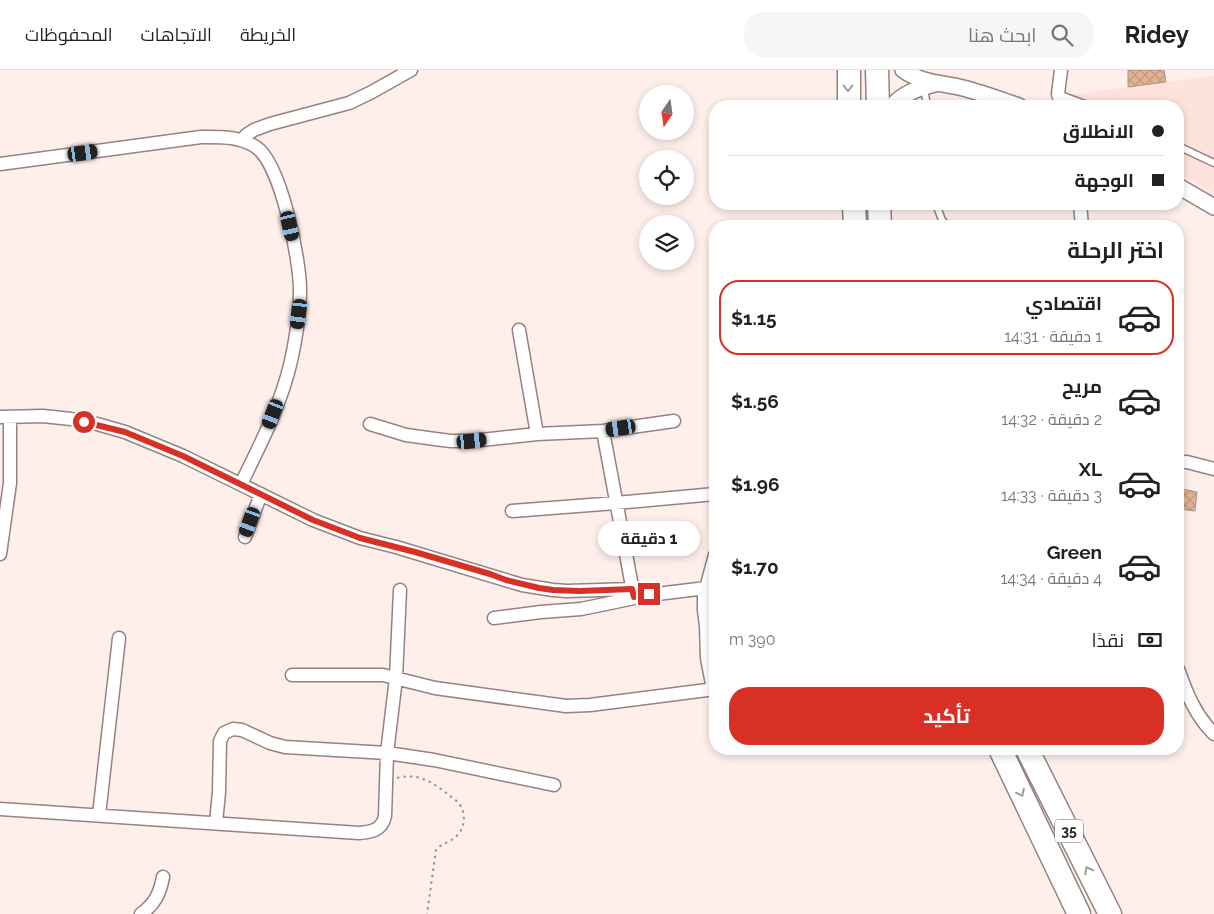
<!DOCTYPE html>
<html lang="ar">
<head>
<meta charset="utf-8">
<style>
	:root { --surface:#fff; --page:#f6f6f6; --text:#222; --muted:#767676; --line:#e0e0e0; --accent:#d93025 }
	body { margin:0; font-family:Raleway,Cairo,sans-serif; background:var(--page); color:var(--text); direction:rtl; height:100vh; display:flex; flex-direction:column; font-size:19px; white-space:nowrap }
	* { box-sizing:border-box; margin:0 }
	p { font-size:16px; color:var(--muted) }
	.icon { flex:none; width:28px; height:28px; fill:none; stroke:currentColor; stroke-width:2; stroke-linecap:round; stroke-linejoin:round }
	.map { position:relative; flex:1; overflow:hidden; direction:ltr }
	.panel { position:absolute; left:709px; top:150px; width:475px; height:535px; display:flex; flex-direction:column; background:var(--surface); border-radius:20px; box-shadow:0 2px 8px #0003; direction:rtl }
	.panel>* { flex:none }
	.guide { position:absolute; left:709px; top:30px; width:475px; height:110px; border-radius:20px; box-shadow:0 2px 8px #0003; direction:rtl; display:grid; align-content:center; height:110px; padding:0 20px; background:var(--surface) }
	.needle { width:32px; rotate:193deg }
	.fabs { position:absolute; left:639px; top:15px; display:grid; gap:10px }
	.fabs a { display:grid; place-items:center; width:55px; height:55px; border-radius:50%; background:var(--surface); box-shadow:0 2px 8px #0003; font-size:25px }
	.end { position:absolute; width:22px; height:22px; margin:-11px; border:6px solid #d93025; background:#fff; box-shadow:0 0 0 2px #fff }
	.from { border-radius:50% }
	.bubble { position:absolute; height:35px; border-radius:18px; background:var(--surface); box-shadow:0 2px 8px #0003; font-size:16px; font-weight:700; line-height:35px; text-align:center; direction:rtl }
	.car { position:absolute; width:15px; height:30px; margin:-15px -8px; border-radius:6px; box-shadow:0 0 4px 1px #0007; background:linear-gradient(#222 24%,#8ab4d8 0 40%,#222 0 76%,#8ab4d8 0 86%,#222 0) }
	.guide b { display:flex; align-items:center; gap:18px; height:48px; font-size:19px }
	.guide b+b { border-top:1px solid var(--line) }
	.guide i { width:12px; height:12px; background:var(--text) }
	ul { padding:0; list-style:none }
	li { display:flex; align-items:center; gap:15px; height:75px; margin:0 10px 8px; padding:0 10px; border:2px solid transparent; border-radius:20px }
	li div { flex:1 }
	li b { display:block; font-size:19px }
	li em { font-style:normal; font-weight:700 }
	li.selected { border-color:var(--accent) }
	li>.icon { width:45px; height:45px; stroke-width:1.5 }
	h2 { padding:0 20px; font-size:22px; line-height:60px }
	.pay { display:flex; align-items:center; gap:12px; height:55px; padding:0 20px; font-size:19px }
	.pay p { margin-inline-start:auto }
	.action { display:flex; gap:10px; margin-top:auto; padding:10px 20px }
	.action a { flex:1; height:58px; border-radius:20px; background:var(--accent); color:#fff; font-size:20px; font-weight:700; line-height:58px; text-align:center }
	header { display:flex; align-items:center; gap:30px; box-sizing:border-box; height:70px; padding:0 25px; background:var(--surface); border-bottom:1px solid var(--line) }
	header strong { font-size:24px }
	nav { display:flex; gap:28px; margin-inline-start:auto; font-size:18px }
	.search { width:350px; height:45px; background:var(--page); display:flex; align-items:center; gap:12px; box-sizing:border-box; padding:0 18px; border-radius:20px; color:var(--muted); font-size:19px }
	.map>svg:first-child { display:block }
	.built { fill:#fee3dc }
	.building { fill:url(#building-cross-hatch); stroke:#a4968d }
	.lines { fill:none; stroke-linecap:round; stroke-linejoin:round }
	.service-casing { stroke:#94837f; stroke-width:9 }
	.minor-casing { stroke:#94837f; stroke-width:15 }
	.tertiary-casing { stroke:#94837f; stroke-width:18 }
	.motorway-casing { stroke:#94837f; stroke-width:25 }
	.path { stroke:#9d928e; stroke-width:2; stroke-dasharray:2.5 4; stroke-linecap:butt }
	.service { stroke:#fff; stroke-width:6 }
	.minor { stroke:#fff; stroke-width:12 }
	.tertiary { stroke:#fff; stroke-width:15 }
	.motorway { stroke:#fff; stroke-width:22 }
	.oneway { stroke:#9e9b9a }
	.route { stroke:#d93025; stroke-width:6 }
	.labels { text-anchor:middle; stroke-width:4.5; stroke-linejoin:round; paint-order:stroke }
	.shield { fill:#fff; stroke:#686362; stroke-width:1 }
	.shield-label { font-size:14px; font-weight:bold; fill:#27201e }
</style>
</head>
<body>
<header>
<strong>Ridey</strong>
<div class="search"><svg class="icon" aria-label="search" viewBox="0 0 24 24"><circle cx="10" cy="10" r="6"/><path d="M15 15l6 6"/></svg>ابحث هنا</div>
<nav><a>الخريطة</a><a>الاتجاهات</a><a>المحفوظات</a></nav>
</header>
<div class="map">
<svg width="1214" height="844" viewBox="0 0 1214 844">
	<defs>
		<pattern id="building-cross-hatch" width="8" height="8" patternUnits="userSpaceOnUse" patternTransform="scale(1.25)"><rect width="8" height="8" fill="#e3b292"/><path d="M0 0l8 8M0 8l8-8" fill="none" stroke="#c3997d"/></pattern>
	</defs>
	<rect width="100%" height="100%" fill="#feefeb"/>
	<path class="built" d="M1214,6v117l-36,-20v-67h-110l4,-12z"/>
	<path class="building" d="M1128,0h36l2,12 -38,5z
		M1178,418l19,4 -2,19 -17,-2z"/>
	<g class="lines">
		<g class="service-casing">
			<path id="service" d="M924,18l3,18
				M1058,24l32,12
				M1178,76l36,17
				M936,134l6,16 6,6"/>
		</g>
		<g class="minor-casing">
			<path id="minor" d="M1061,0l-3,24 4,12
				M243,70l3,-5 8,-5 16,-6 79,-21 21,-10 41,-23
				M0,94l201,-27c20,0 38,-1 55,10 25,17 44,112 44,143 0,24 -4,48 -9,71 -10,44 -31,84 -50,123
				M1080,134l2,22
				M519,260l18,104
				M0,347l43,-1 28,3 26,5 28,8 58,24 130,64 47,18 36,9 126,38 31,5 14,1 65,-2
				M370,354l36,11 29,4 16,2h21l65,-7 66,-3 71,-10
				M603,361l31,166
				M1178,392h9l27,7
				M512,441l104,-8 99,-9
				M245,467l16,-43
				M0,484l10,-71v-66
				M706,518l9,-33
				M494,548l47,-6 40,-3 68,-14 57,-7 -2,9v13l2,16 1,32 6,31
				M1178,599c9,25 17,46 36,65
				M292,605h91l52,13 131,18 24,-1 125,-16
				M0,739l359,24c13,-1 23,-3 26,-17l2,-63 9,-75 4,-88
				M99,745l20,-177
				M216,753l3,-31 1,-51 4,-8 9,-4 9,1 28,13 15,4 102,6 47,7 120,25
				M141,844c14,-10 19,-21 22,-37"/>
		</g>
		<g class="tertiary-casing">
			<path id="tertiary" d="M903,0c18,13 39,13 60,18 19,5 38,12 56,18
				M892,36c12,-13 26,-18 43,-22
				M1178,116l36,21"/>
		</g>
		<g class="motorway-casing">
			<path id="motorway" d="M849,0v36
				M877,0l1,36
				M854,134l1,22
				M879,134l1,22
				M1000,679l79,165
				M1027,679l83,165"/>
		</g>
		<path class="path" d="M397,708c26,-7 42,10 61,24 9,12 8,28 -5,37 -6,4 -12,5 -17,11l-9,64"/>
		<use href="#service" class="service"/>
		<use href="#minor" class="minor"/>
		<use href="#tertiary" class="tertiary"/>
		<use href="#motorway" class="motorway"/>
	</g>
	<defs><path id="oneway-chevron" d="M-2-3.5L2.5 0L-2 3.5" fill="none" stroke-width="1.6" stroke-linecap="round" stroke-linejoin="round" transform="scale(1.25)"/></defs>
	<g class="oneway">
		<use href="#oneway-chevron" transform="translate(848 18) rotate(90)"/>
		<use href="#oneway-chevron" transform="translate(1021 723) rotate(64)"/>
		<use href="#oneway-chevron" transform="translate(1088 800) rotate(-117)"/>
	</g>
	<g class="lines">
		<path class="route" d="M84,352l41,10 58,24 130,64 47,18 55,14 75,22 16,6 33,8 14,2 27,1 52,-2 2,8 15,-3"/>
	</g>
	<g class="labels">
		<rect class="shield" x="1055" y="749.5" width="28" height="23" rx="4"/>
		<g class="shield-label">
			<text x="1069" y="766">35</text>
		</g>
	</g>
</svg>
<div class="fabs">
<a><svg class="needle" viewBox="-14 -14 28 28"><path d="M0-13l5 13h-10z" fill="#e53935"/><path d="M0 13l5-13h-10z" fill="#767676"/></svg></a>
<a><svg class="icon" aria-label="locate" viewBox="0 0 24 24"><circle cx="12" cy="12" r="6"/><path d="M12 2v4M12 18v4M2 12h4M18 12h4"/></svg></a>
<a><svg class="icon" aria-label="layers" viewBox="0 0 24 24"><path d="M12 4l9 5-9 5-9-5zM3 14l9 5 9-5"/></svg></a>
</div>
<i class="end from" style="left:84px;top:352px"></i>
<i class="end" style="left:649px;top:524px"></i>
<div class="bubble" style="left:598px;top:451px;width:102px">1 دقيقة</div>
<i class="car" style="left:83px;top:83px;rotate:82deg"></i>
<i class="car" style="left:290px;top:156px;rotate:167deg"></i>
<i class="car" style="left:299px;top:244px;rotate:187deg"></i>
<i class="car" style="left:273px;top:344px;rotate:201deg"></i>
<i class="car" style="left:621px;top:358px;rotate:262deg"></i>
<i class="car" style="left:472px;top:371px;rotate:84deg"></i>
<i class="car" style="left:250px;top:452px;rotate:200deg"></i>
<div class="guide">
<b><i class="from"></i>الانطلاق</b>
<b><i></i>الوجهة</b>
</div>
<section class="panel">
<h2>اختر الرحلة</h2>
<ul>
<li class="selected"><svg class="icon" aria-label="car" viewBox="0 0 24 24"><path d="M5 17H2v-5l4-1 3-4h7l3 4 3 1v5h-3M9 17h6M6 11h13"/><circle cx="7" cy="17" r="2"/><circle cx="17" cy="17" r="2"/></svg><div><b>اقتصادي</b><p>1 دقيقة · 14:31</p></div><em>$1.15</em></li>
<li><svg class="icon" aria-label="car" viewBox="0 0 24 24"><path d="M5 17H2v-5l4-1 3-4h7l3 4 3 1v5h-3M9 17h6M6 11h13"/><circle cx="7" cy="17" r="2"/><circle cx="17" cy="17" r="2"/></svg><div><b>مريح</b><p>2 دقيقة · 14:32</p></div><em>$1.56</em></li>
<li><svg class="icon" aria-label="car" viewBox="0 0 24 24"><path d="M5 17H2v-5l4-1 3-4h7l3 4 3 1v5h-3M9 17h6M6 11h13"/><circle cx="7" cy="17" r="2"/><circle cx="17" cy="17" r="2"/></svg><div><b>XL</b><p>3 دقيقة · 14:33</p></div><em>$1.96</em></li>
<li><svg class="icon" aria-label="car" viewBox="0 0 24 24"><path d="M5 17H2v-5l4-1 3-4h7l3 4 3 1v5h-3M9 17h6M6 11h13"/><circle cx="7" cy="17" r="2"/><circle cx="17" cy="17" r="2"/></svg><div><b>Green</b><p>4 دقيقة · 14:34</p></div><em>$1.70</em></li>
</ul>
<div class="pay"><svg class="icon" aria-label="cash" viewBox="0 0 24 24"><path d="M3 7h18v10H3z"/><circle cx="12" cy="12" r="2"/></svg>نقدًا<p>390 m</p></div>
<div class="action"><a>تأكيد</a></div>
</section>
</div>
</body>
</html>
